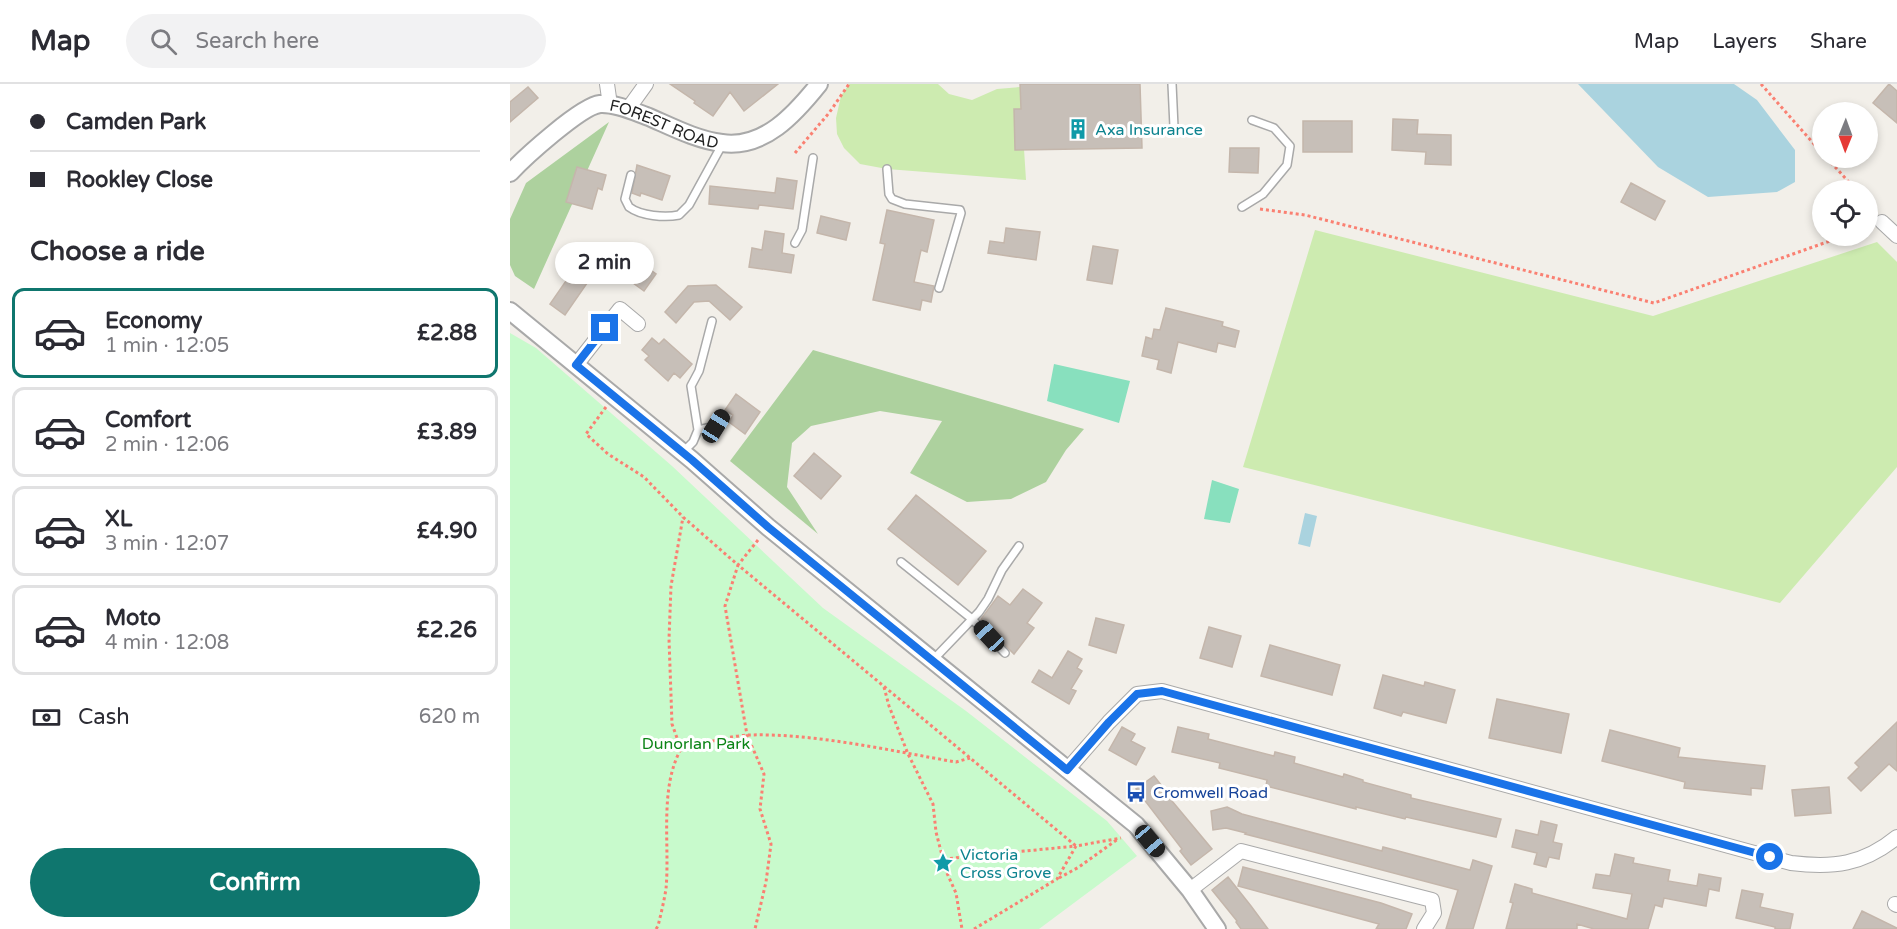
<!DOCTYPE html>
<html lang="en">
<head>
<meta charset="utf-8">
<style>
	:root { --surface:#fff; --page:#f2f2f3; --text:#2b2b33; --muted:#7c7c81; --line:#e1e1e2; --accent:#0f766e }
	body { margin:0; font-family:"Varela Round",sans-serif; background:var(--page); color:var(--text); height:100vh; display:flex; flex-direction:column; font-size:22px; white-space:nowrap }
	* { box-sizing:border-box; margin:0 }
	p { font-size:20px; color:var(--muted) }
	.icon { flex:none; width:33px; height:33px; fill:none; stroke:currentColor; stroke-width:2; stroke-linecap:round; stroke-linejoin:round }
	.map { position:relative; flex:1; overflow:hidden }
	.details { display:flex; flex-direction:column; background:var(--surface); width:510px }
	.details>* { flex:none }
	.guide { display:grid; align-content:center; height:132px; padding:0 30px; background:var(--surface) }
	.needle { width:39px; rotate:181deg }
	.tools { position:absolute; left:1302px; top:18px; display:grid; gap:12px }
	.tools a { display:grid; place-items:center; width:66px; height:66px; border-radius:50%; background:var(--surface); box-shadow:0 3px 9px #0003; font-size:30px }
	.end { position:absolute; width:27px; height:27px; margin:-14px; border:8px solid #1a73e8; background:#fff; box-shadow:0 0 0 3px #fff }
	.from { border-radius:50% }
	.bubble { position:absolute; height:42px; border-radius:21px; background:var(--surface); box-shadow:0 3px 9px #0003; font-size:20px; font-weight:800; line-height:42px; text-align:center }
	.car { position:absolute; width:18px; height:36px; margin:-18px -9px; border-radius:8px; box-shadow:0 0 4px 2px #0007; background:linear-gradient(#222 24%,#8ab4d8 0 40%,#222 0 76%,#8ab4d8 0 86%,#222 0) }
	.guide b { display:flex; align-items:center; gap:21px; height:57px; font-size:22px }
	.guide b+b { border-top:2px solid var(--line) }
	.guide i { width:15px; height:15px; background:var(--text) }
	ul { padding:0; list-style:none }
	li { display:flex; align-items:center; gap:18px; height:90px; margin:0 12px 9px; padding:0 18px; border:3px solid var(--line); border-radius:12px }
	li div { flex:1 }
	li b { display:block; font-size:22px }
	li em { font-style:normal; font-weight:800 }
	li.current { border-color:var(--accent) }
	li>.icon { width:54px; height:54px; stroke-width:1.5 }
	h2 { padding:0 30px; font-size:27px; line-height:72px }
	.pay { display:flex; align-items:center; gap:15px; height:66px; padding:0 30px; font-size:22px }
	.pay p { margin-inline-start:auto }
	.primary-button { display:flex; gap:12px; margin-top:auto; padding:12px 30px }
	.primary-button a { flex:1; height:69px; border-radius:36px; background:var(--accent); color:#fff; font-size:24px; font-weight:800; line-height:69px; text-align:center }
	header { display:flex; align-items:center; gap:36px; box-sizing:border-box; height:84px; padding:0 30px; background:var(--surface); border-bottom:2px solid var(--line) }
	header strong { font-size:28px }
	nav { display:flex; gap:33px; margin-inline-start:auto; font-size:21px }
	.search { width:420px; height:54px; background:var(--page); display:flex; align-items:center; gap:15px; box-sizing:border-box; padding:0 21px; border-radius:33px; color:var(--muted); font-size:22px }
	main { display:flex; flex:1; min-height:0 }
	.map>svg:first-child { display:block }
	.grass { fill:#cdebb0 }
	.forest { fill:#add19e }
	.park { fill:#c8facc }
	.pitch { fill:#88e0be }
	.water { fill:#aad3df }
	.building { fill:#c7bfb8; stroke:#c4b6ab; stroke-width:1.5 }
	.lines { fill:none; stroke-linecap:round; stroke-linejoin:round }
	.service-casing { stroke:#a9a9a9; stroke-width:10 }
	.minor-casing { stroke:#a9a9a9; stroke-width:16 }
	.tertiary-casing { stroke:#a9a9a9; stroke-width:20 }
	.path { stroke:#fa8072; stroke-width:3; stroke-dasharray:3 3; stroke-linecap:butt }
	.service { stroke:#fff; stroke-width:7 }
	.minor { stroke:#fff; stroke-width:14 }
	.tertiary { stroke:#fff; stroke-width:16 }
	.route { stroke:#1a73e8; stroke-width:8 }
	.labels { text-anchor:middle; stroke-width:6; stroke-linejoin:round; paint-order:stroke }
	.street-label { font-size:16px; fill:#222; stroke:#fff }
	.culture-label { font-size:16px; fill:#0d838f; stroke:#fff; text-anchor:start }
	.park-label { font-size:16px; fill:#0c8416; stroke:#fff }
	.transit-label { font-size:16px; fill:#164399; stroke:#fff; text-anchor:start }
</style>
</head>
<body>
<header>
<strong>Map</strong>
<div class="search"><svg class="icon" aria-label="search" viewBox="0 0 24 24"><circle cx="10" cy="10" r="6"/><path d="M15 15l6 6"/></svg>Search here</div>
<nav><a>Map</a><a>Layers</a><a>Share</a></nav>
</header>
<main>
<section class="details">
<div class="guide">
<b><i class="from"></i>Camden Park</b>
<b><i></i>Rookley Close</b>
</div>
<h2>Choose a ride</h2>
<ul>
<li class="current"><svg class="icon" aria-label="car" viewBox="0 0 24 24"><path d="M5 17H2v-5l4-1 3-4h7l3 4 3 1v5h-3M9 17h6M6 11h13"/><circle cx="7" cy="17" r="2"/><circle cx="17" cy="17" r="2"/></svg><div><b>Economy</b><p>1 min · 12:05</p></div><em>£2.88</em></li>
<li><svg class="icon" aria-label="car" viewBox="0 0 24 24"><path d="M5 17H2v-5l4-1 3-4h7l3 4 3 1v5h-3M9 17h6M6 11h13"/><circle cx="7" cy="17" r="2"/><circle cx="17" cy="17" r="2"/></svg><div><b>Comfort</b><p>2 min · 12:06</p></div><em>£3.89</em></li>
<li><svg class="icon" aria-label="car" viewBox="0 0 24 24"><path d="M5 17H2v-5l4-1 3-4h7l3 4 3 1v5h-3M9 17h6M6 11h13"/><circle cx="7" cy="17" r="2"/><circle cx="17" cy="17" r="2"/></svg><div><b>XL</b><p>3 min · 12:07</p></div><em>£4.90</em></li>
<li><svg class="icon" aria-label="car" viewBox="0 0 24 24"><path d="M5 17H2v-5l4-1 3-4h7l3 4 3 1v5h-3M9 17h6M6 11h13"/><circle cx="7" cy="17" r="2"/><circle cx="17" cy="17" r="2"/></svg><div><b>Moto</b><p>4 min · 12:08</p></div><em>£2.26</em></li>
</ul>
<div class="pay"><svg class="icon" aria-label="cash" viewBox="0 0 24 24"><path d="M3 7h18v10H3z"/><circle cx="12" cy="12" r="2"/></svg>Cash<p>620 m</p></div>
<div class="primary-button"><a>Confirm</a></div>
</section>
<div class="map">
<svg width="1387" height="845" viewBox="0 0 1387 845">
	<rect width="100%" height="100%" fill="#f2efe9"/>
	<path class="grass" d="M339,0h89l11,10 23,6 25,-11 23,-2 6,93 -139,-11 -27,-5 -16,-16 -7,-14 -1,-16 5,-22z
		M805,146l338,86 224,-74 20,20v205l-117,136 -537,-136z"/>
	<path class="forest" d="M99,38l-75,167 -19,-13 -5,-11v-46l16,-36z
		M303,266l271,79 -18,21 -20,32 -35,17 -44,3 -57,-29 32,-52 -62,-10 -69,15 -19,17 -5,44 31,47 -88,-73z"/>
	<path class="park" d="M0,249l26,15 136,118 151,142 143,103 141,110 30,35 -98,73h-529z"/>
	<path class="pitch" d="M544,280l76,17 -11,42 -72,-22z
		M702,396l27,9 -9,34 -26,-4z"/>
	<path class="water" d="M1068,0h156l23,16 38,50v32l-18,10 -69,5 -50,-30z
		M795,429l12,3 -7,31 -12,-3z"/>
	<path class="building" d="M160,0h108l-34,27 -14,-19 -17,24 -19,-13 1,-2z
		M510,0h120l2,64 -127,2 -1,-41h7z
		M1379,0l8,7v32l-24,-20z
		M18,3l10,11 -28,24v-20z
		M883,35l25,1 -1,14 34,1v30l-26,-1 1,-12 -34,-2z
		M793,37h49v31h-49z
		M720,64h29l-1,25 -29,-1z
		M127,81l33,11 -8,24 -21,-7 -1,3 -8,-3z
		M67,83l29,8 -4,15 -4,-2 -6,21 -26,-7z
		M267,94l20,3 -4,28 -34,-4 -1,4 -49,-5 1,-18 65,7z
		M1121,99l34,18 -10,19 -34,-18z
		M377,126l47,10 -7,32 -6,-2 -7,32 20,4 -3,16 -9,-2 -2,10 -47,-10 12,-56 -5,-1z
		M311,132l29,7 -4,17 -29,-7z
		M496,144l34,4 -4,28 -48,-7 2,-12 14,2z
		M255,147l19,3 -2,19 12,2 -3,18 -42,-6 3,-19 10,2z
		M583,162l25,4 -6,34 -25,-4z
		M109,163l37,27 -12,17 -37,-27z
		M67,181l15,11 -27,39 -15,-11z
		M206,201l26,22 -12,13 -21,-19 -15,1 -18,21 -11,-11 23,-26z
		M656,224l57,14 -1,4 17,5 -4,16 -17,-4 -2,9 -38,-10 -7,31 -14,-4 2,-9 -17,-4 4,-19 6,2 2,-10 6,1z
		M142,254l7,6 5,-5 28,25 -12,14 -6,-5 -6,8 -23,-21 4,-4 -7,-6z
		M226,310l24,18 -15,22 -16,-12 4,-7 -8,-5z
		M304,369l27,23 -20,23 -27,-23z
		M406,411l70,56 -28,34 -70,-56z
		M513,505l19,14 -15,20 7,5 -20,26 -18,-18 3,-3 -18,-14 17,-23 12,9z
		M586,534l28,7 -8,28 -27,-8z
		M699,543l32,9 -9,31 -32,-9z
		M760,561l70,20 -8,30 -71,-19z
		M558,567l14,8 -5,9 5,3 -11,18 5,2 -7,13 -37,-22 7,-12 13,8z
		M873,591l41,11 1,-4 30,8 -9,33 -43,-11 -2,4 -27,-8z
		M987,615l72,15 -8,39 -72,-15z
		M1387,638v49l-8,-7 -28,27 -13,-13 11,-11 -4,-4z
		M612,643l13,7 -4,7 14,7 -9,17 -27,-15z
		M668,643l31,7 -1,5 66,17 1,-4 20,5 -1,6 49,14 1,-3 19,6v2l48,13v3l90,21 -5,18 -90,-20 -1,2 -49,-12v2l-90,-23 1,-6 -48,-12 1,-5 -48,-11z
		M1100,646l70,18 -2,9 87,9 -3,23 -11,-1v7l-67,-7 1,-6 -83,-21z
		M644,692l19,24 -1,1 40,48 -21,16 -11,-14 2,-2 -46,-60z
		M1319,703l2,26 -36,3 -3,-26z
		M717,723l15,7 140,37 1,-4 87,23 3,-10 19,6 -19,63h-27l12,-39 -213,-56 1,-1 -20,-5 -13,2 -2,-19z
		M1031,737l16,4 -4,17 9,2 -3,15 -10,-2 -3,10 -12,-3 3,-11 -25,-6 4,-17 22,5z
		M1105,770l19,4 -1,5 37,7 -2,11 29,5 2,-12 22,4 -2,13 -10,-2 -3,17 -42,-8 -2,9 -7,-2 -7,24h-54l-17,-5v5h-71l7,-26 -3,-1 5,-18 17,5v4l95,26 5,-25 -39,-6 3,-14 14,2z
		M733,783l138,36 31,11 -6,15h-30l3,-5 -141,-38z
		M718,793l23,29 17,23h-27l-5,-7 1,-1 -25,-31z
		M1232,806l21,4 -3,13 33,7 -3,15h-15v-2l-39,-9z
		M1352,827l35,17v1h-44z"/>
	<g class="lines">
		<g class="service-casing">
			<path id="service" d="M662,0l2,43
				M377,85l2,25 3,5 13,5 55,6 1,3 -22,75
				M121,91l-6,24 4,8c12,9 36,11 50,8l10,-10 34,-62
				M732,123l21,-13 24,-29 3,-19 -16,-18 -22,-8
				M285,159l7,-13 11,-72
				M188,346l18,-4 7,-11
				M173,368l10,-10 5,-12 -7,-44 8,-15 13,-50
				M391,478l71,57 33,34
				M422,577l47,-49 9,-13 14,-29 17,-24"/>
		</g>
		<g class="minor-casing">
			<path id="minor" d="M97,0l3,21
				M118,25l18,-25
				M1372,138l15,14
				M66,281l44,-56 18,15
				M557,686l42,-48 28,-28 25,-3 629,172c42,5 72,2 106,-26
				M680,806l51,-39 191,49 2,13 -10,16
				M1385,820l2,1"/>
		</g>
		<g class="tertiary-casing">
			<g id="tertiary">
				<path id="s1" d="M0,89c14,-15 71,-67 90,-69 16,-1 35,8 49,13 23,10 48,23 73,26 42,6 73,-29 97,-59"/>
				<path d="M0,227l182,149 76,67 368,298 54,65 27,39"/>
			</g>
		</g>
		<path class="path" d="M1251,0l61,69
			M285,69l34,-40 20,-29
			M1317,74l29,32
			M1358,120l6,8
			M750,125l45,6 349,88 190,-67
			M96,323l-20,27 22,20 36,23 39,40 55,48 -13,41 22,129 17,39 -4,35 11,35 -5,38 -11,47
			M248,456l-20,25 338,281
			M374,603l5,19 19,48 25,50 3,28 10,39 10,22 6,36
			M171,665l-9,-25 -3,-85 2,-53 12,-69
			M434,775l132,-13
			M549,794l20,-11 39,-28
			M146,845l2,-3c3,-12 6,-25 8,-37 4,-44 -7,-101 15,-140 22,-5 46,-13 68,-14 65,-2 143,16 207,27l14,-4
			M464,845l83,-50 19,-33 45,-8"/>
		<use href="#service" class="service"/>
		<use href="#minor" class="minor"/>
		<use href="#tertiary" class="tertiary"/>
	</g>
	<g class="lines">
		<path class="route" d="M95,244l-29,37 116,95 76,67 299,243 42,-48 28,-28 25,-3 608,166"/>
	</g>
	<defs>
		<g id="building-bare" transform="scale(1.62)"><path d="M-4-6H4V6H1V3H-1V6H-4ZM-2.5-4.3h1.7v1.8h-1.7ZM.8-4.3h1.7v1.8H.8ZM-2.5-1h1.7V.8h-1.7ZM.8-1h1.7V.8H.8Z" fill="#0f9aa8" stroke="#fff" stroke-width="2.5" paint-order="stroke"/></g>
		<g id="bus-bare" transform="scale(1.62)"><path d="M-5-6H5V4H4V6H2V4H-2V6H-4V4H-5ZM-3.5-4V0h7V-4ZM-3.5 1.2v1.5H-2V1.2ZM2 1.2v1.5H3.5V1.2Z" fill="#1a4fb4" stroke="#fff" stroke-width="2.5" paint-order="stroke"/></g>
		<g id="sight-bare" transform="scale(1.62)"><path d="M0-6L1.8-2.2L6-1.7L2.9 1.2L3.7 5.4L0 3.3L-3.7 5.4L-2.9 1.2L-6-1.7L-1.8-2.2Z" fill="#0f9aa8" stroke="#fff" stroke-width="2.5" paint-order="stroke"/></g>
	</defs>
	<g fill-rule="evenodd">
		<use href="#building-bare" x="568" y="45"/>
		<use href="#bus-bare" x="626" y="708"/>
		<use href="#sight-bare" x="433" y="779"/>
	</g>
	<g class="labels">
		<g class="street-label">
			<text dy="6" stroke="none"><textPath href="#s1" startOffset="182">FOREST ROAD</textPath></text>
		</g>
		<g class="culture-label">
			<text x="585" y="51">Axa Insurance</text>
			<text x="450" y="776">Victoria<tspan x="450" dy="18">Cross Grove</tspan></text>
		</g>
		<g class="park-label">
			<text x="186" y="665">Dunorlan Park</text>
		</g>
		<g class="transit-label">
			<text x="643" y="714">Cromwell Road</text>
		</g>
	</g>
</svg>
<div class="tools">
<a><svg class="needle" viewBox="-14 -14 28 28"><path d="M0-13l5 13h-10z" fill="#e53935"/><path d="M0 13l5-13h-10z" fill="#7c7c81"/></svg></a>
<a><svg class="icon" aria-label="locate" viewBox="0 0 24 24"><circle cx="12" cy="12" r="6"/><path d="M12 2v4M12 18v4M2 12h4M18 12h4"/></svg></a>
</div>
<i class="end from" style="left:1260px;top:773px"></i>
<i class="end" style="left:95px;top:244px"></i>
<div class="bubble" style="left:45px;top:158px;width:99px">2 min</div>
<i class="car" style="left:206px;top:342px;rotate:32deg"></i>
<i class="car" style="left:479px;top:552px;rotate:317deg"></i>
<i class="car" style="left:640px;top:757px;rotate:140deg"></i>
</div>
</main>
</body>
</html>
